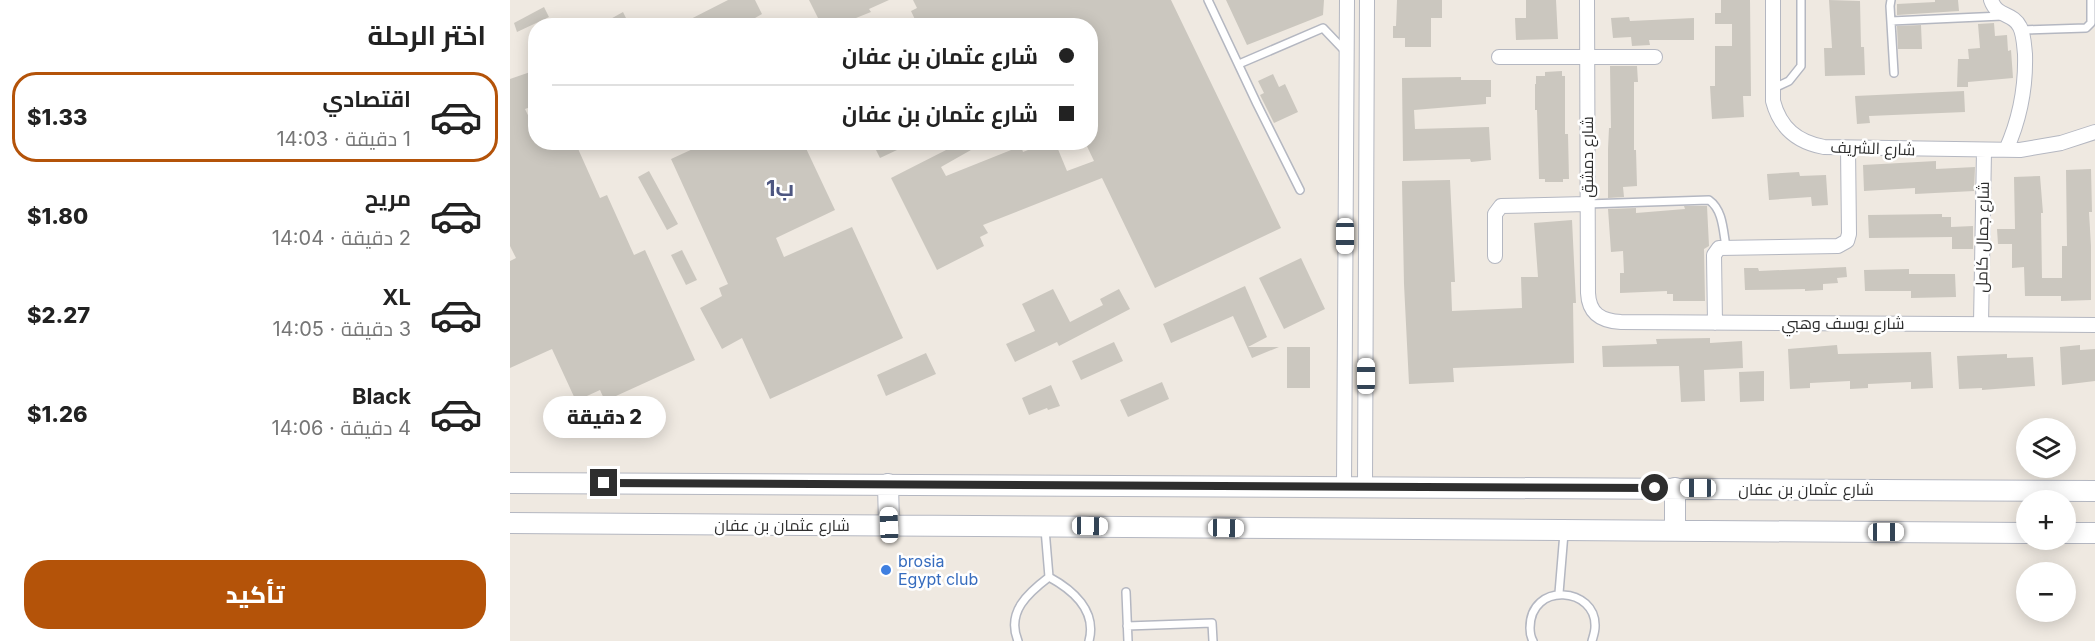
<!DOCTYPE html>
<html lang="ar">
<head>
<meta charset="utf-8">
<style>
	:root { --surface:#fff; --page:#f6f6f6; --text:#222; --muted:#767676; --line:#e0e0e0; --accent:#b45309 }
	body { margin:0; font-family:Inter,Cairo,sans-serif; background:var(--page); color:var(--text); direction:rtl; height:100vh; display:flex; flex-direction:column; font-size:22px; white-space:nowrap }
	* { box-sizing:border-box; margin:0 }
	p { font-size:20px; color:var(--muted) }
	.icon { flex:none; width:33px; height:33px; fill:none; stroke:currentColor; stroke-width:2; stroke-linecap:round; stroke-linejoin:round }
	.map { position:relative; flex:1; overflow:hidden; direction:ltr }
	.panel { display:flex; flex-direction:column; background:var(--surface); width:510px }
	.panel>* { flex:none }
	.guide { position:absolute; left:18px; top:18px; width:570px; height:132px; border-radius:24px; box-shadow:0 3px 15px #0003; direction:rtl; display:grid; align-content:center; height:132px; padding:0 24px; background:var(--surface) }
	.fabs { position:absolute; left:1506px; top:418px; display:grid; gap:12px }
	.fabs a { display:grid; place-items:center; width:60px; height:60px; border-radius:50%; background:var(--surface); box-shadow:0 3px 15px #0003; font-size:30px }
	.end { position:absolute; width:27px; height:27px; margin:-14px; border:8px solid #2e2e2e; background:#fff; box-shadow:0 0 0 3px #fff }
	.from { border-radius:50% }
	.bubble { position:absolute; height:42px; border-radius:21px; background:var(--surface); box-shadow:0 3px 15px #0003; font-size:20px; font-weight:800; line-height:42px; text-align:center; direction:rtl }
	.car { position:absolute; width:18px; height:36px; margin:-18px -9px; border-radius:8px; box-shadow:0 0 4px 2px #0007; background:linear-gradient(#fff 24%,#345 0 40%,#fff 0 76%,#345 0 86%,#fff 0) }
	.guide b { display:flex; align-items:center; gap:21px; height:57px; font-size:22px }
	.guide b+b { border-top:2px solid var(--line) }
	.guide i { width:15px; height:15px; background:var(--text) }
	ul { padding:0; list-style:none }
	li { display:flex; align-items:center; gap:18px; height:90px; margin:0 12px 9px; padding:0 12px; border:3px solid transparent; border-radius:24px }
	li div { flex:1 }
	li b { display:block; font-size:22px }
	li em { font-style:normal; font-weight:800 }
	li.current { border-color:var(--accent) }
	li>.icon { width:54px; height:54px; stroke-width:1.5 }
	h2 { padding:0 24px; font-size:27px; line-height:72px }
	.button { display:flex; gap:12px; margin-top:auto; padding:12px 24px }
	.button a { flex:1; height:69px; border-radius:24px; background:var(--accent); color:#fff; font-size:24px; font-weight:800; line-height:69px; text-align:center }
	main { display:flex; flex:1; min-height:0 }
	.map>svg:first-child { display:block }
	.building { fill:#cbc7bf }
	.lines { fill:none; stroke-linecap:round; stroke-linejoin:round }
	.service-casing { stroke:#b4b7c1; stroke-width:10 }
	.minor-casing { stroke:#b4b7c1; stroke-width:16 }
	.secondary-casing { stroke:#b4b7c1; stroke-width:22 }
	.service { stroke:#fff; stroke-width:7 }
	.minor { stroke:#fff; stroke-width:14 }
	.secondary { stroke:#fff; stroke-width:20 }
	.route { stroke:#2e2e2e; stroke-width:8 }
	.shop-dot { fill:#3f7fe0; stroke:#fff; stroke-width:2 }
	.labels { text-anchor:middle; stroke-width:5; stroke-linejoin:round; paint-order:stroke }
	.street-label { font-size:16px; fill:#2e2e2e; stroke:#fff }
	.shop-label { font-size:16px; fill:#366cbe; stroke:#fff; text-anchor:start }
	.district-label { font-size:22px; font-weight:bold; fill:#4d5680; stroke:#fff }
</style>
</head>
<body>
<main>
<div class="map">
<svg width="1585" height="641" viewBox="0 0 1585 641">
	<rect width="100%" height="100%" fill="#efe9e1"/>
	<path class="building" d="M218,0h27l7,14 -21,12h-64z
		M299,0h80l-20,9 2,3 -15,6 4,8h-38z
		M403,0h258l110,228 -126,60 -53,-110 -119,47 5,8 -8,4 4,9 -47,24 -46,-92 61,-31 -3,-5h36l-44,25 5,9 75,-30 2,6 25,-10h7l12,29 27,-10 -9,-19h5v-116h-172l-7,-15 6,-3z
		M716,0h98l-1,15 -76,30z
		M887,0h45v18h-11v29h-26v-9h-12v-12h3z
		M1016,0h30l2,39 -42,1 -1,-22h11z
		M1211,0h29l1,96h-8l1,21 -32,2 -2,-33h5v-40h17v-22h-17v-11h6z
		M1319,0l31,1 1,46h3l1,28 -40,1 -1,-28h8z
		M1425,0h23l1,11 -62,4v-11l38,-2z
		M34,7l5,10 -32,15 -3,-9z
		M113,12l7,14h-32z
		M1119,17l1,4 64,-3v22h-45l1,5 -18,1 -1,-9 -18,1 -2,-20z
		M1484,23l1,13 12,-1 1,16 3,-1 2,28 -45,4v5h-11l1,-28h11l-1,-10 12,-1 -2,-24z
		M1411,25l1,24h-24l-1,-23z
		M1100,66h27l1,16h-4v68h2l1,36 -14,1 1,10 -16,1v-49l1,-21h2z
		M26,70v35l-11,4 11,23v10h39l25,56 7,-3 27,60 11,-5 50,110 -90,41 -5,-11 -24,11 -24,-52 -42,19v-107l6,-3 -6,-12v-167z
		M1052,71v5h3v58h3l1,45h-6v3h-18v-3h-6l-2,-69h-2v-26h1v-8h9v-4z
		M763,74l6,13 6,-3 13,28 -24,11 -14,-28 4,-2 -6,-12z
		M951,77v3h30v17h-5v7l-72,6 1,19 74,-2 2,33 -20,2 -1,-3 -67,2 -1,-83z
		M1454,91l1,21 -96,4 1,7 -13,1 -2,-28z
		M198,142h95l32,68 -59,28 8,19 68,-30 51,111 -133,61 -28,-61 -20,11 -22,-41 22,-12 -3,-8 9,-4 -57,-125z
		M362,142h42l-34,16z
		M1426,161v8l39,-2 -1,24 -59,3v-6l-51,3 -1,-26z
		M1581,169l1,43h-3l2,34v54l-30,1v-5h-36l-1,-29 -12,1v-24h-14l-1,-15h18l-1,-52 26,-1 3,37h-2l1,65h20v-32h5l-1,-76z
		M139,171l29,53 -11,6 -29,-53z
		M1289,172l1,4 26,-1 2,30 -16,1 -1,-9 -42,3 -2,-26z
		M940,180l5,102h-4l1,29 70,-3 -1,-31h17l-4,-54 38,-3 4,83h-3l1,60 -121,5 1,14 -45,2 -5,-100 -2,-103z
		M1174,206h23l2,40 -5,3 1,52h-32v-7h-6v-3l-47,2v-20h4l-1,-22 -12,1 -3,-43 28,-1v5l49,-4z
		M1432,214v3h9v10l22,-1v23h-21v-12l-83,1 -1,-23z
		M172,250l15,30 -11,5 -15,-30z
		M791,258l24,51 -41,20 -25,-51z
		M1336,267l1,10 -10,1 1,5 -15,1v6l-18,1v-2l-60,1 -1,-22h14l1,3z
		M1399,269v5h46l1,23 -45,1v-7h-46l-1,-21z
		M735,286l22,51 -19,10h31l-27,11 -19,-42 -62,27 -8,-19z
		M543,289l17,33 33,-17 -3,-6 19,-10 11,20 -71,37 -2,-4 -42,20 -9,-18 29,-13 -13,-27z
		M1200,338v5l32,-2 1,27 -39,2 1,31 -24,1 -2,-36 -76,1 -1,-21 55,-2 -1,-5z
		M604,342l9,19 -42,19 -9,-19z
		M1327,345l1,9 93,-2 2,36 -22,1v-7l-43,2v4l-18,1v-8l-40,2v5l-20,1 -2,-40z
		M1570,345v5l15,-1v32l-33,4 -2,-38z
		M777,347h23v41h-23z
		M416,353l10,21 -50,22 -9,-21z
		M1497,354v4l26,-1 2,29 -53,4v-2l-23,1 -2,-33z
		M1254,371v30l-24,1 -1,-30z
		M652,382l7,17 -41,18 -8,-17z
		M541,385l9,21 -12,4 -1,-2 -18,7 -7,-17z"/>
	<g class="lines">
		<g class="service-casing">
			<path id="service" d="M698,0l49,104 43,86
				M1381,0l-1,6 4,67
				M1381,21l111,-5
				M1512,30l64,-2 5,-5v-23
				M729,64l84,-36 22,23
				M1262,89l17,-8 12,-15v-66
				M1077,204l122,-4c14,10 14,30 17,47
				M535,529l4,48
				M539,577c24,13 48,34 40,64
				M616,592l2,49
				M1049,593l5,-60
				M617,626l85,-3 1,18
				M508,641c-12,-29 10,-48 31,-64
				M1023,641c-3,-5 -3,-8 -3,-13 0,-47 67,-41 65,-1 0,5 -2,10 -3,14"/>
		</g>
		<g class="minor-casing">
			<path id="minor" d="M1077,0l1,293c1,21 13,28 33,29l474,3
				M1263,0v101c7,27 24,41 51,46l196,3 41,-7 34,-11
				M1481,0c6,18 22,12 29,27 4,8 4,19 5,27 1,34 -5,65 -19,96
				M989,57h156
				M985,256v-42l6,-8 86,-2
				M1205,323l-1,-68 5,-7 119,-2 9,-5 2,-7 -1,-86
				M1471,324l3,-173
				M834,486l3,-486
				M855,486l2,-486"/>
		</g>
		<g class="secondary-casing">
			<path id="secondary" d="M0,483l1585,8
				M378,484l1,41
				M0,523l1516,10
				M1165,531v-43
				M1556,533h29"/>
		</g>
		<use href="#service" class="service"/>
		<use href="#minor" class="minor"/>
		<use href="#secondary" class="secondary"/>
	</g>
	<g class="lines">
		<path class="route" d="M94,483l1051,5"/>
	</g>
	<circle class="shop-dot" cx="376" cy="570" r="6"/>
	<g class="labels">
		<g class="street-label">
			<text transform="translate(1363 148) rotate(2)" y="6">شارع الشريف</text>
			<text transform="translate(1077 157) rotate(-90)" y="6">شارع دمشق</text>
			<text transform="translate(1472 237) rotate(-89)" y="6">شارع جمال كامل</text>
			<text x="1333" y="329">شارع يوسف وهبي</text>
			<text x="1296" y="495">شارع عثمان بن عفان</text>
			<text x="272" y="531">شارع عثمان بن عفان</text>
		</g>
		<g class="shop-label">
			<text x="388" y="567">brosia<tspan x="388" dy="18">Egypt club</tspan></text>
		</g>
		<g class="district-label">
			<text x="270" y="196">ب1</text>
		</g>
	</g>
</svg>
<div class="fabs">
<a><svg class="icon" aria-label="layers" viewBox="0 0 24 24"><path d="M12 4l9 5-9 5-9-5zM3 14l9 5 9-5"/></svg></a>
<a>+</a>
<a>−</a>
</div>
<i class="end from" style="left:1145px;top:488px"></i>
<i class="end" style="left:94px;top:483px"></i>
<div class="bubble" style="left:33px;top:396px;width:123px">2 دقيقة</div>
<i class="car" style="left:835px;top:236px;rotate:180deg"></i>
<i class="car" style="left:856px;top:376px;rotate:0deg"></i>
<i class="car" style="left:1188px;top:488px;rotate:270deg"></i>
<i class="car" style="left:379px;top:525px;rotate:358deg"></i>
<i class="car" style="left:580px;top:526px;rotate:91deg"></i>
<i class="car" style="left:716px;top:528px;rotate:91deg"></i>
<i class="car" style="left:1376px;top:532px;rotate:90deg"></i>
<div class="guide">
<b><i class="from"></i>شارع عثمان بن عفان</b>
<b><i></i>شارع عثمان بن عفان</b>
</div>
</div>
<section class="panel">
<h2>اختر الرحلة</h2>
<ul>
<li class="current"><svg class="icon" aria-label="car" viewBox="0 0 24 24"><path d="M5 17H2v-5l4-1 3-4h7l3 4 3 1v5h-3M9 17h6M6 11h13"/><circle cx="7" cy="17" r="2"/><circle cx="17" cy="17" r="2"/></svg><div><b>اقتصادي</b><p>1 دقيقة · 14:03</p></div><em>$1.33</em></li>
<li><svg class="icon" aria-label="car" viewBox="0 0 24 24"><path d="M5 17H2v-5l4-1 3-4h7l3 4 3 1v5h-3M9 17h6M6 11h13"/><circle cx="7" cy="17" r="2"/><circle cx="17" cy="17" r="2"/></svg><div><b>مريح</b><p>2 دقيقة · 14:04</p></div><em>$1.80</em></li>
<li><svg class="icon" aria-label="car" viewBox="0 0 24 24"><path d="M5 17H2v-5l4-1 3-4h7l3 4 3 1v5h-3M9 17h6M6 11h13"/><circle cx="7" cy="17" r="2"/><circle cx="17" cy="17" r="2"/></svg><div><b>XL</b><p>3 دقيقة · 14:05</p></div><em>$2.27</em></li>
<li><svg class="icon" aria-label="car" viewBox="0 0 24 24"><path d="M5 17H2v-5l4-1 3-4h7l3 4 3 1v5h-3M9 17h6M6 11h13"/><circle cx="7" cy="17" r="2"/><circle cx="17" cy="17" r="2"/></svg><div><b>Black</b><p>4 دقيقة · 14:06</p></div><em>$1.26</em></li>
</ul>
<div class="button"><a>تأكيد</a></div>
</section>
</main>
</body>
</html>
